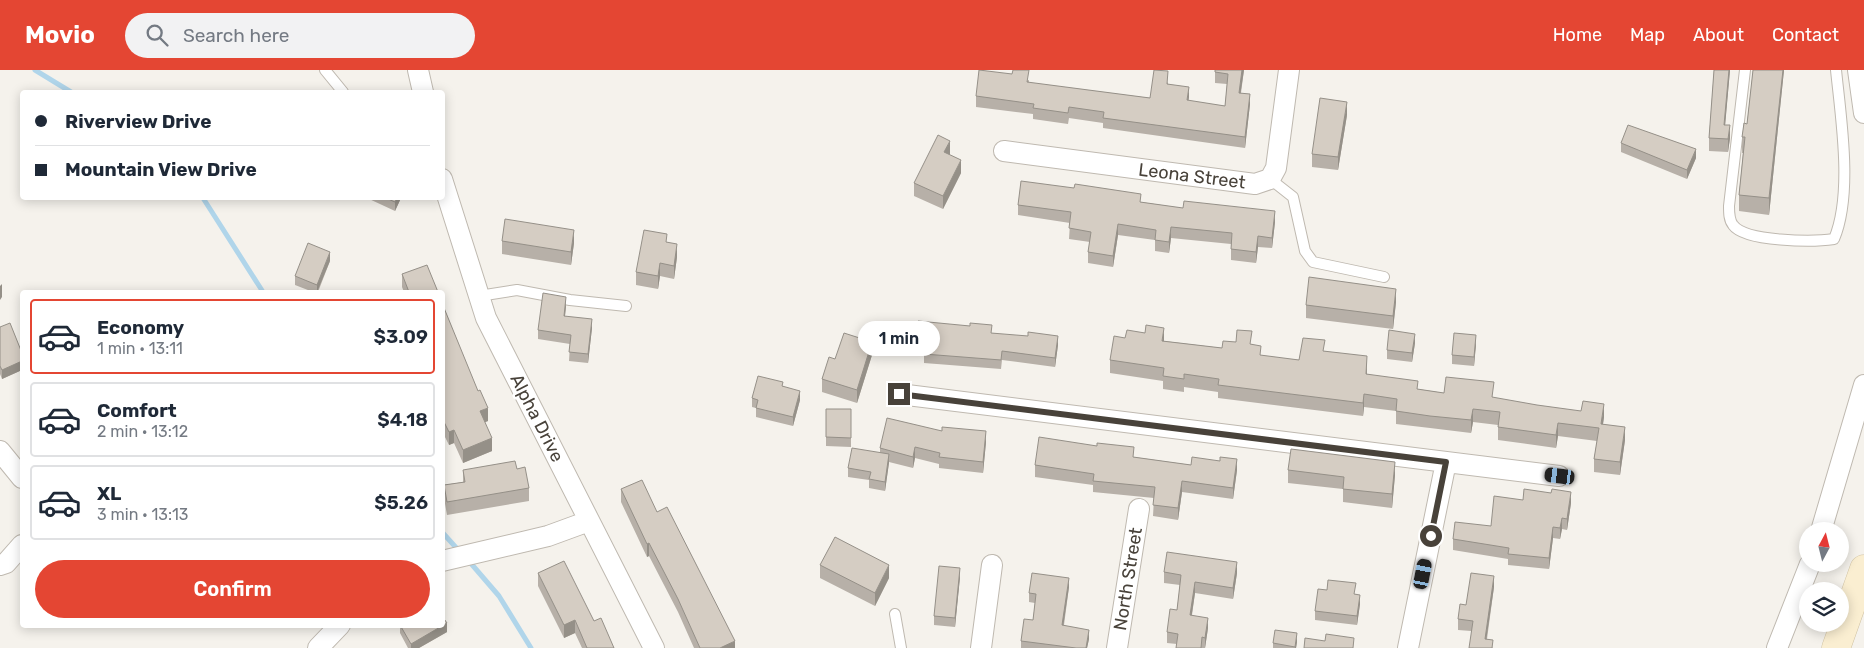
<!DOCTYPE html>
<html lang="en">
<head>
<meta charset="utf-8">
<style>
	:root { --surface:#fff; --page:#f2f2f3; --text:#1f2937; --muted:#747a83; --line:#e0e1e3; --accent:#e44633 }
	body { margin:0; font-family:Rubik,sans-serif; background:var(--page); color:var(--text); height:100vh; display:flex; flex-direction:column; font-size:19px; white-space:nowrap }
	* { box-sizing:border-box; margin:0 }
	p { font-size:16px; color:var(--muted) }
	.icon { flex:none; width:28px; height:28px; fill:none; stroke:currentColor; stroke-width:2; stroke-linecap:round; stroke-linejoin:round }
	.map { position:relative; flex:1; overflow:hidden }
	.drawer { position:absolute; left:20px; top:220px; width:425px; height:338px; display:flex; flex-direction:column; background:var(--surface); border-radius:5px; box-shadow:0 2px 12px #0003 }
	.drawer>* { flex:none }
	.guide { position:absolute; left:20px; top:20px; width:425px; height:110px; border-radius:5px; box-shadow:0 2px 12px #0003; display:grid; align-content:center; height:110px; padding:0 15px; background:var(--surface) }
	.needle { width:32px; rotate:7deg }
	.tools { position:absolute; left:1799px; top:452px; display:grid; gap:10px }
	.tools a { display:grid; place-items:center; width:50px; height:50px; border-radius:50%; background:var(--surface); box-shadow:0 2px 12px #0003; font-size:25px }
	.end { position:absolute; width:22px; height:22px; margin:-11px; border:6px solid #48423a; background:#fff; box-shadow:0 0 0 2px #fff }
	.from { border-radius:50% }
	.bubble { position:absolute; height:35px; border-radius:18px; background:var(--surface); box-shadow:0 2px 12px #0003; font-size:16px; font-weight:600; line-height:35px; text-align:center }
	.car { position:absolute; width:15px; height:30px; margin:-15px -8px; border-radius:6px; box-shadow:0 0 4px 1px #0007; background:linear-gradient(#222 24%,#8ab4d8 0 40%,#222 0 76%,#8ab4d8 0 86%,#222 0) }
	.guide b { display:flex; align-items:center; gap:18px; height:48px; font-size:19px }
	.guide b+b { border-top:1px solid var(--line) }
	.guide i { width:12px; height:12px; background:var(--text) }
	ul { padding:9px 0 0; list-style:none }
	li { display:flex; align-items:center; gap:15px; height:75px; margin:0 10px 8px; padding:0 5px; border:2px solid var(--line); border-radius:5px }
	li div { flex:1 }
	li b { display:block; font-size:19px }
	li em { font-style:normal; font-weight:600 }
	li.selected { border-color:var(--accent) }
	li>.icon { width:45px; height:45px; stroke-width:1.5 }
	.cta { display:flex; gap:10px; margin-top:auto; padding:10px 15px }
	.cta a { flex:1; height:58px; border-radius:30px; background:var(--accent); color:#fff; font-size:20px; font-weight:600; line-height:58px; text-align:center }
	header { display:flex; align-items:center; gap:30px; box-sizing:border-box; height:70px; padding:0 25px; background:var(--accent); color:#fff }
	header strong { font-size:24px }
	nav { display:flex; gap:28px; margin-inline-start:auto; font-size:18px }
	.search { width:350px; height:45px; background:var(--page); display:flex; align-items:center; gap:12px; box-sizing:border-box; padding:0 18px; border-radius:28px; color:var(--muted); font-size:19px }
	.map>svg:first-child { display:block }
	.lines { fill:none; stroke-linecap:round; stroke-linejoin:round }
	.stream { stroke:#b0d5ea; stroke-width:5 }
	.lane-casing { stroke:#bfb9b0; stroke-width:12 }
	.street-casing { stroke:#bfb9b0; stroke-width:22 }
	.secondary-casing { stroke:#cfc1a1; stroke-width:29 }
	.lane { stroke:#fff; stroke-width:10 }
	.street { stroke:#fff; stroke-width:20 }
	.secondary { stroke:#faeed1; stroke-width:28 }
	.wall { fill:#b7b0a8 }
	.shaded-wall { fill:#959088 }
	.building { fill:#d5cdc3; stroke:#959088 }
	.route { stroke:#48423a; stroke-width:6 }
	.labels { text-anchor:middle; stroke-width:5; stroke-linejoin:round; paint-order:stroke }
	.street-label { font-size:18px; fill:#48423a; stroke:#fff }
</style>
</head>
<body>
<header>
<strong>Movio</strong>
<div class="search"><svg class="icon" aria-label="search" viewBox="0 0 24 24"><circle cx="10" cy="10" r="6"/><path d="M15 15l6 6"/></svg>Search here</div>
<nav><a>Home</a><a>Map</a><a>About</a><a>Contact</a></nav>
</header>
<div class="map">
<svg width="1864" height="578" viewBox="0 0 1864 578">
	<rect width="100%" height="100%" fill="#f5f2ec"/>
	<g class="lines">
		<path class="stream" d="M35,0l36,22
			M203,128l60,94
			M442,462l18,20
			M468,490l31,36 32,52"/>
		<g class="lane-casing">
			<path id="lane" d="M325,0l18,22
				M1745,0l-16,136c0,7 0,14 4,19 12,17 81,17 101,14 19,-45 7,-120 2,-169
				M1270,109l23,18 12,54 8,11 71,15
				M479,226l38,-6 53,10 56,6
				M895,544l6,34"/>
		</g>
		<g class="street-casing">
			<path id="street" d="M418,0l5,22
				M1858,0l6,43
				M1004,81l251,33 15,-5 6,-11 13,-98
				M442,109l44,139 168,330
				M899,324l660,82
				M0,381l22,27
				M1821,461l43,-146
				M442,491l106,-25 41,-15
				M0,495l6,-2 16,-18
				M318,578l22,-23
				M981,578l11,-83
				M1117,578l22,-139
				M1408,578l38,-186
				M1777,578l33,-84"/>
		</g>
		<g class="secondary-casing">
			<path id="secondary" d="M1836,578l28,-79"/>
		</g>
		<use href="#lane" class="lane"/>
		<use href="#street" class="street"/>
		<use href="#secondary" class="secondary"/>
	</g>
	<path class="wall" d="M1215,0h29l-3,23 9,11 -5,44 -142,-20v-5l-34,-5 -1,6 -35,-5v-5l-57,-7v-11l53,-16v3l121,15 18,-16v2l21,13 -1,4 37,5 2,-22 -12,-1z
		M1714,0h16l-5,55 5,13 -2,14 -19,-1v-13z
		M1753,0h31l-15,145 -30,-4v-16l4,-42h-1v-16l5,-13z
		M1347,45l-9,55 -26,-3v-13z
		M1621,73l75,15 -9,21 -66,-27z
		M950,85l11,18 -18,36 -29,-13v-13z
		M367,128h34l-6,13z
		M1141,132l134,20 -3,26 -14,-1 -2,16 -25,-3v-16l-60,-6 -2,15 -14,-2v-11l-37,-5 -5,32 -25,-4v-11l2,-10 -21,-3 1,-16 -52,-8v-10z
		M502,171l72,2 -3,22 -69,-11z
		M667,172l10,15 -3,22 -14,-3 -2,13 -22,-4v-13z
		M330,191l-12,31h-5l-18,-7v-9z
		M402,204l36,18h-34l-2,-5z
		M1396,232l-3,27 -87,-11v-13z
		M442,233l46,118 -3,1 7,29 -29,12 -9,-20 -5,2 -7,-14z
		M566,236l-1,10 27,12 -4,35 -19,-2 1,-17 -32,-5v-9z
		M0,257l22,26v17l-20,9 -2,-5z
		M992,263l66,12 -3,22 -53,-7 -1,9 -77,-6v-15l-7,-1v-9z
		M1145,263l19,8 58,7 30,-4 9,12 38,4 26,-9 42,18v5l51,15 26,4 49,5 111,19 -1,7 22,16 -5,35 -26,-3v-13l3,-18 -39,-5 -2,12 -58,-8v-15l-25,-3 -2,11 -41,-5 -34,-4v-13l-32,-4 -1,9 -145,-18v-6l-34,-5v5l-21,-3v-8l-53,-8v-13l15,-22z
		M1415,273l-3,19 -25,-3v-9z
		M1476,274l-2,22 -22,-2v-9z
		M872,285l-15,48 -35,-11v-13l13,-20z
		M783,316l17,14 -7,26 -37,-9v-9l-4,-1v-9z
		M826,339h25v38l-25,-1z
		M986,372l-3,31 -44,-5v-4l-24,-6 -2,10 -24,-6 -4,29 -16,-3v-8l-21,-3v-9l32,-16v-4z
		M1134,387l57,8 46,5 -4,29 -51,-7 -4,28 -25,-4 1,-18 -61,-6v-7l-58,-8v-12z
		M517,399l12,19v13l-82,14 -3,-17v-13l19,-3v-12z
		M1288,400l107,5 -3,33 -49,-6v-13l-55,-6z
		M621,419l36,23 78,136h-41l-16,-36 -29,-56 -2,1 -26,-55z
		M1571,433l-4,27 -5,-1 -2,10 -7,-1 -4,31 -41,-4v-6l-55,-9v-11l38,-13z
		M820,495l69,13 -14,28 -55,-28z
		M1164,502l73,1 -4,26 -38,-6 -3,22 16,13 -3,20h-29l1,-4 -10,-1v-11l10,-22 3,-25 -16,-2z
		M538,503l56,48 20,27h-32l-7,-15 -11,5 -26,-52z
		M960,507l-5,50 -21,-2v-9z
		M1069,517l-5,38 25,14 -2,9h-66v-7l12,-21 2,-17 -6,-1v-9z
		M1494,517l-7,52 6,9 -22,-17 -13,-1v-11l8,-14z
		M1356,524l4,10 -3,21 -42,-5v-9z
		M400,555h42l5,7 -28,16h-11l-8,-15z
		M1297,572l-1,6h-23v-5z"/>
	<path class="shaded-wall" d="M1242,0h2l-5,33v-10z
		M1729,0h1l-6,68v-13z
		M1783,0h1l-15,145v-17z
		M1189,17v10l-2,14v-11z
		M1250,24v10l-5,44v-11z
		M1347,32v13l-9,55v-13z
		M1730,55v13l-2,14v-13z
		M950,71v13l-6,11v-13z
		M1696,79v9l-9,21v-9z
		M961,90v13l-18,36v-13z
		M397,128h4l-6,13v-9z
		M1275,141v11l-3,26v-10z
		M1118,154v11l-5,32v-11z
		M1171,157v11l-2,15v-11z
		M574,160v13l-3,22v-13z
		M1258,166v11l-2,16v-11z
		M677,174v13l-3,22v-13z
		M330,182v9l-13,31v-7z
		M660,193v13l-2,13v-13z
		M2,214v13l-2,3v-14z
		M1396,219v13l-3,27v-13z
		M566,227v9l-2,19v-9z
		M592,249v9l-4,35v-9z
		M1164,258v13l-2,13v-13z
		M1415,264v9l-3,19v-9z
		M1476,265v9l-2,22v-9z
		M1058,266v9l-3,22v-9z
		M872,272v13l-15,48v-13z
		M1367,286v13l-1,18v-13z
		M22,291v9l-20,9v-9z
		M800,321v9l-7,26v-9z
		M1364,324v13l-1,9v-13z
		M1604,334v13l-3,20v-13z
		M488,338v13l-8,3v-13z
		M1473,339v13l-2,11v-13z
		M1558,353v13l-2,12v-13z
		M1625,357v13l-5,35v-13z
		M454,360v13l-5,2v-13z
		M986,361v11l-3,31v-11z
		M492,368v13l-29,12v-13z
		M915,377v11l-2,10v-11z
		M889,384v9l-4,28v-9z
		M1237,389v11l-4,29v-11z
		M1395,392v13l-3,33v-14z
		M1182,411v11l-4,28v-12z
		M1571,422v11l-4,27v-11z
		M1562,448v11l-2,10v-11z
		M1553,457v11l-4,31v-11z
		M649,473v13l-2,1v-13z
		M1237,492v11l-4,26v-11z
		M889,495v13l-14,28v-13z
		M960,498v9l-5,50v-9z
		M1494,506v11l-9,61v-9z
		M1069,508v9l-7,47v-9z
		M1195,512v11l-5,33v-11z
		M1360,525v9l-3,21v-9z
		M1208,548v10l-3,20v-10z
		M575,550v13l-11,5v-13z
		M447,553v9l-28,16h-8v-4z
		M1089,560v9l-2,9h-1z
		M1297,563v9l-1,6h-1z
		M735,571v7h-15z"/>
	<path class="building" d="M979,0l33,4 1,-4h16l-2,12 123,16 4,-28 14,1 -1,13 22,3 -2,13 38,6 3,-32 -13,-2v-2h27l-3,23 11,1 -5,43 -142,-19 1,-6 -35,-5 -1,6 -35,-5 1,-4 -58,-8z
		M1714,0h15l-5,55h6l-2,14 -19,-1z
		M1753,0h30l-14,128 -30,-3 6,-58h-3l2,-14 3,1z
		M1320,28l27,4 -9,55 -26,-3z
		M1628,55l68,24 -9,21 -66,-27z
		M938,65l12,6 -6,11 17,8 -18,36 -29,-13z
		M1021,111l53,7 1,-4 66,10 -1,8 43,6 1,-7 91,10 -3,27 -14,-2 -2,16 -25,-3 1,-16 -61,-6 -2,15 -14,-2 1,-10 -38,-6 -5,32 -25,-4 3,-20 -22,-4 2,-16 -53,-7z
		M386,128h11l-2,4z
		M505,149l69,11 -3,22 -69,-11z
		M644,160l23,4 -1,8 11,2 -3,22 -14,-3 -2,13 -22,-4z
		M308,173l22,9 -13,33 -22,-9z
		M427,195l11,27h-30h1l-7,-18z
		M1309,207l87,12 -3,27 -87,-11z
		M543,223l23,4 -2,19 28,3 -4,35 -19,-2 2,-17 -33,-5z
		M442,233l36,88 2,-1 8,18 -8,3 12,27 -29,12 -9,-20 -5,2 -7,-14v-12h1l-1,-2z
		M918,251l52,5v-3l22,2 -1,8 37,3v-4l30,4 -3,22 -53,-7 -1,9 -77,-6 1,-15 -8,-1z
		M10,253l12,30v8l-20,9 -2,-4v-39z
		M1146,255l18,3 -2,13 60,7 1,-7 13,1 1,-12 15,1 -2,13 11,2 -1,9 39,5 4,-22 22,2 -2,11 44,5 -1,18 52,7 -1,8 27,4 2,-16 48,5 -2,15 45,8 44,6 2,-10 21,3 -3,20 24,3 -5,35 -26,-3 5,-31 -41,-5 -2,12 -58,-8 2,-15 -27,-3 -2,11 -41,-4 -34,-5 1,-12 -33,-5 -1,9 -145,-18 1,-6 -35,-5v5l-21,-3 1,-8 -54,-8 4,-24 11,2 2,-8 18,3z
		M1389,260l26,4 -3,19 -25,-3z
		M844,263l28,9 -15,48 -35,-11 7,-22 6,2z
		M1454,263l22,2 -2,22 -22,-2z
		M758,306l25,6 -1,4 18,5 -7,26 -37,-9 2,-8 -6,-2z
		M826,339h25v29l-25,-1z
		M887,348l55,13v-4l44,4 -3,31 -44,-5 1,-4 -25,-6 -2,10 -33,-9z
		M1039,367l58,9v-3l37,4 -1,10 58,8 1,-8 28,4v-4l17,2 -4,29 -51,-7 -4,27 -25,-3 2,-18 -62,-6 1,-7 -59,-9z
		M852,378l37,6 -4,28 -16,-3 2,-7 -23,-4z
		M1291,379l104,13 -3,32 -49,-5 1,-12 -56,-7z
		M515,391l2,8 8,-2 4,21 -82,14 -3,-17 21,-3 -2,-12z
		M642,410l15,32 10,-5 68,134 -15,7h-20l-22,-49 -29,-56 -2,1 -26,-55z
		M1524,419l27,4 1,-4 19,3 -4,27 -5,-1 -2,10 -7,-1 -4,31 -41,-4 1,-6 -56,-9 2,-17 36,4 3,-30 29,4z
		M835,467l54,28 -14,28 -55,-28z
		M1167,482l70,10 -4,26 -38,-6 -5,33 18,3 -3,20 -3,-1 -1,11h-25l2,-14 -11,-2 3,-23 7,1 4,-35 -17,-3z
		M564,491l30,60 7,-3 13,30h-27l-12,-28 -11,5 -26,-52z
		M939,496l21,2 -5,50 -21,-2z
		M1032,503l37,5 -7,47 27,5 -3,18h-10l-55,-7 3,-22 9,1 3,-26 -7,-1z
		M1471,503l23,3 -9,63 8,1 -1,8h-23l4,-27 -15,-2 2,-15 6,1z
		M1328,510l28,3 -2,11 6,1 -3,21 -42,-5 3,-22 9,1z
		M442,546l5,7 -36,21 -11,-19h42z
		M1275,560l22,3 -2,14 -22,-4z
		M1326,564l28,4 -1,10h-49l1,-10 20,3z"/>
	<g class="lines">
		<path class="route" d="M899,324l547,68 -15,74"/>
	</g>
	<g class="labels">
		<g class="street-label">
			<text transform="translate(1192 106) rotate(7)" y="6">Leona Street</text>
			<text transform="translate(537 348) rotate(63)" y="6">Alpha Drive</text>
			<text transform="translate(1128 509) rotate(-81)" y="6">North Street</text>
		</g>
	</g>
</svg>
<div class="tools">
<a><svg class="needle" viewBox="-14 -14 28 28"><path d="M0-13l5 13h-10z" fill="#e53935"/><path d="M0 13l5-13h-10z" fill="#747a83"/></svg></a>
<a><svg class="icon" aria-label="layers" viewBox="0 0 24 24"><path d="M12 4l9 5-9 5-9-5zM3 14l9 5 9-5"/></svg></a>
</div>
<i class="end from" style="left:1431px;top:466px"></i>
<i class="end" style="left:899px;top:324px"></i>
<div class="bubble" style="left:858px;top:251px;width:82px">1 min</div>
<i class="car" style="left:1560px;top:406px;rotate:277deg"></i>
<i class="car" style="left:1423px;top:504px;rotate:11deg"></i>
<div class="guide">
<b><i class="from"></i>Riverview Drive</b>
<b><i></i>Mountain View Drive</b>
</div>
<section class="drawer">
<ul>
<li class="selected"><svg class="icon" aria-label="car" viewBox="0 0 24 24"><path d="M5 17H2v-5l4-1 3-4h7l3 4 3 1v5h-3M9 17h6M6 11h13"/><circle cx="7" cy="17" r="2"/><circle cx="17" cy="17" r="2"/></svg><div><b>Economy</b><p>1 min · 13:11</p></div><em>$3.09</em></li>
<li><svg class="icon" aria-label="car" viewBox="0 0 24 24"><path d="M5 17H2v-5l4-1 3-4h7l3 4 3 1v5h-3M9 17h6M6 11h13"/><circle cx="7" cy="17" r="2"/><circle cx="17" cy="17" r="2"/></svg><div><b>Comfort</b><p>2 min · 13:12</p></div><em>$4.18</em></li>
<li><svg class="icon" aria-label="car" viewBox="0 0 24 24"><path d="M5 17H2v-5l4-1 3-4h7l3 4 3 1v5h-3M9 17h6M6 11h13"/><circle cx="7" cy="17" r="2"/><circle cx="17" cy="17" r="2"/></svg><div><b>XL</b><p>3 min · 13:13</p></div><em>$5.26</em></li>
</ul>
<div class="cta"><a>Confirm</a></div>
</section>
</div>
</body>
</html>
